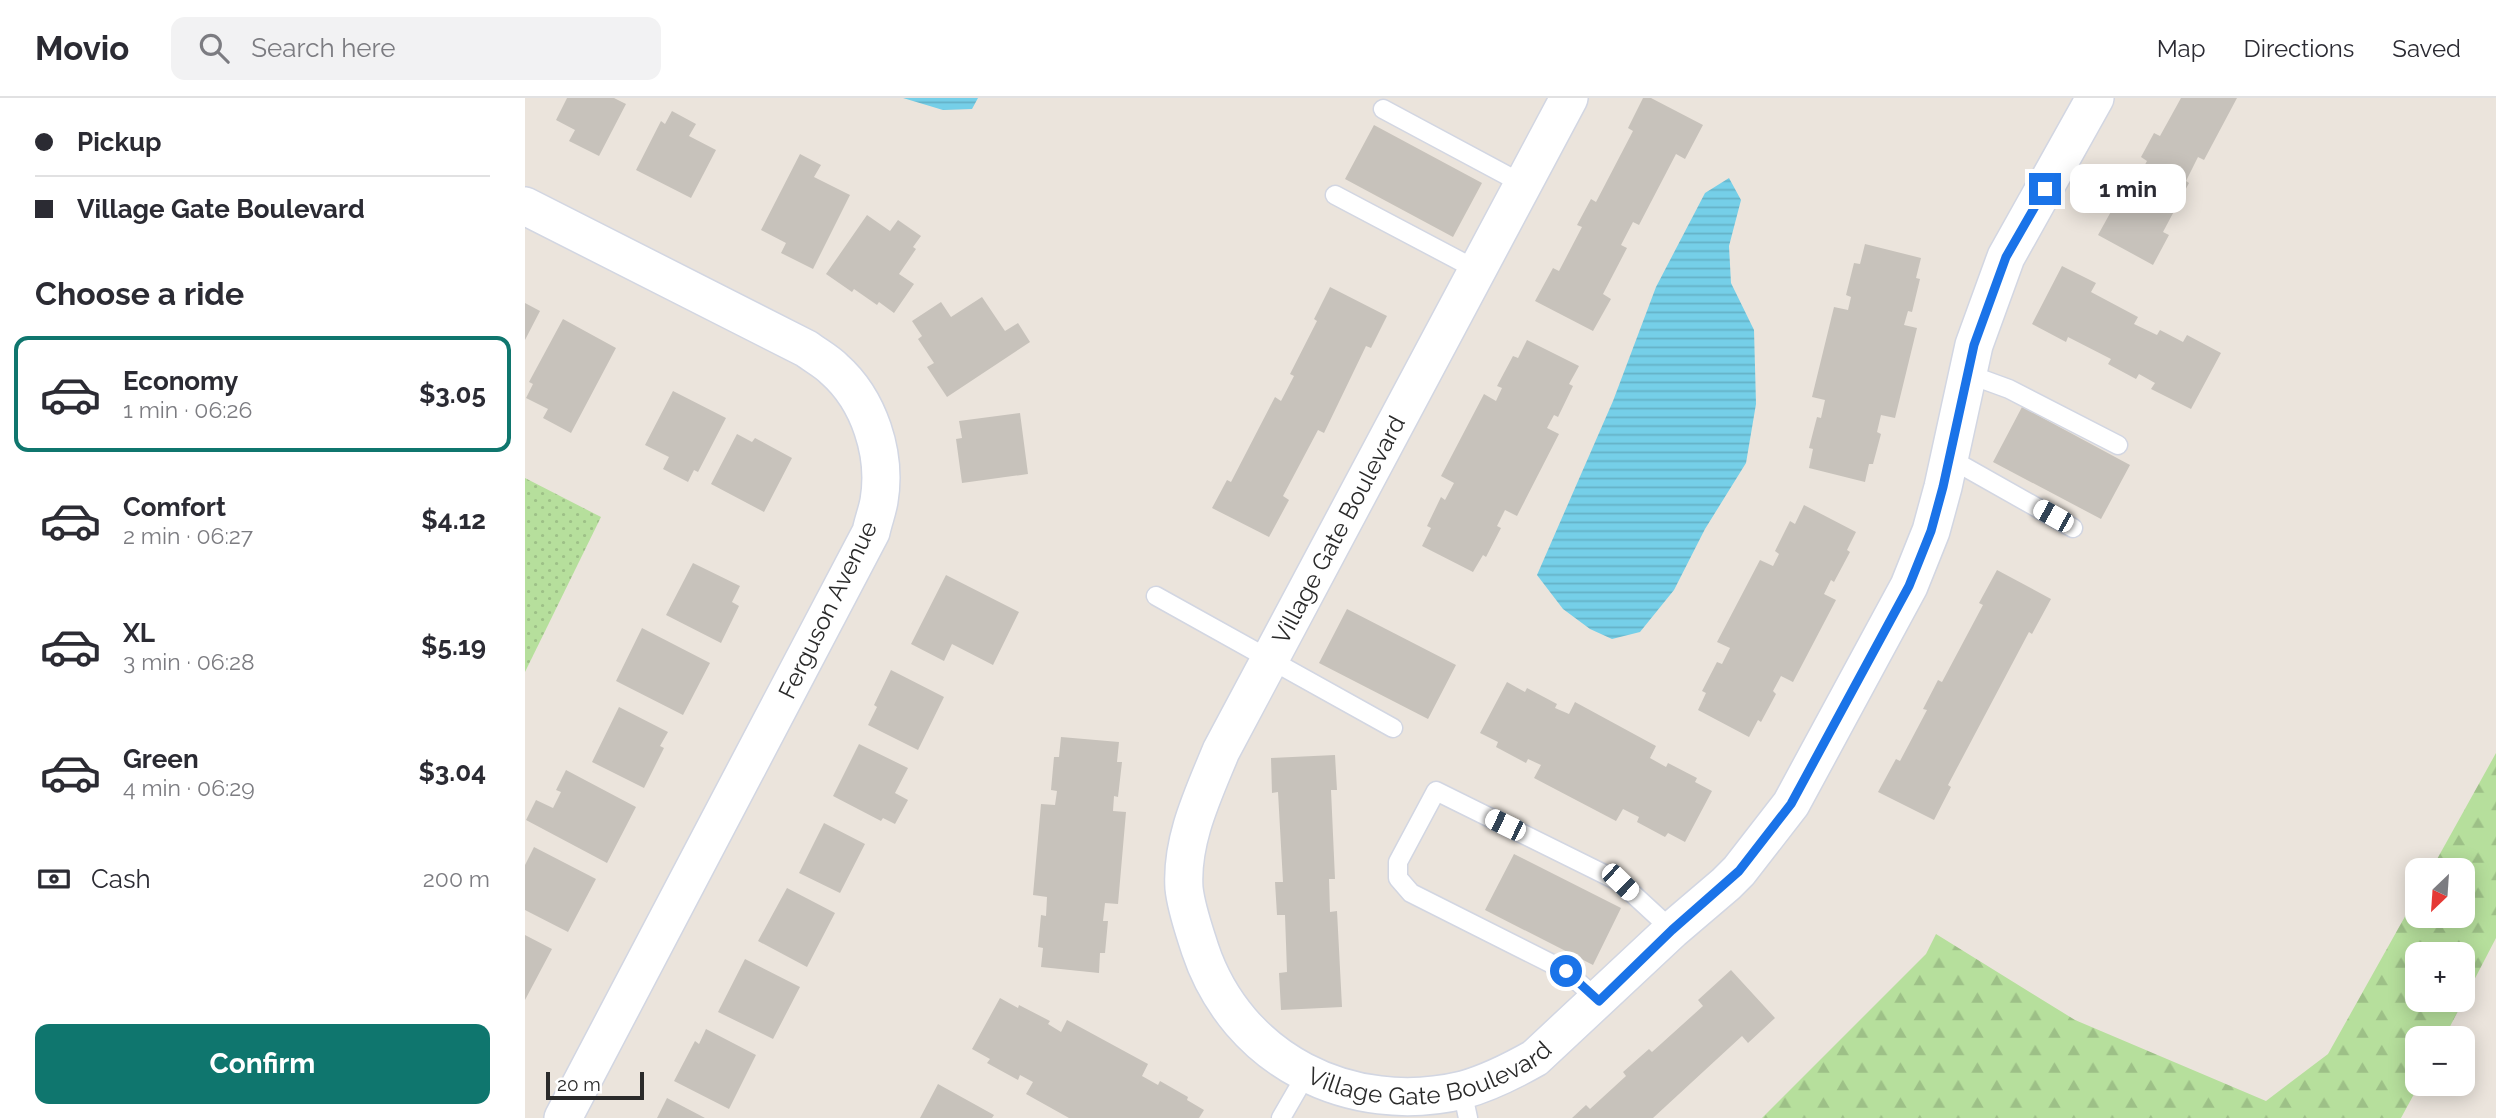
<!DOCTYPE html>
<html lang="en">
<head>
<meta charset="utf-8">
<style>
	:root { --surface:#fff; --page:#f2f2f3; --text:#2b2b33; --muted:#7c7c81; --line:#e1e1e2; --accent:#0f766e }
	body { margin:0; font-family:Raleway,sans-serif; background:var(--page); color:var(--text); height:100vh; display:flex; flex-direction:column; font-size:26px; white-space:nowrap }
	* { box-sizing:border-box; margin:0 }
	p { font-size:23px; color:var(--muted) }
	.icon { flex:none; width:38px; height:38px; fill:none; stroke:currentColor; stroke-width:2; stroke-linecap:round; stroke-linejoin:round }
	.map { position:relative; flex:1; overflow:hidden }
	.drawer { display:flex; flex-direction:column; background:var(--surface); width:525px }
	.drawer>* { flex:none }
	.banner { display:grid; align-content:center; height:154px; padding:0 35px; background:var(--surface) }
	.needle { width:46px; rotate:205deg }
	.controls { position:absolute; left:1880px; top:760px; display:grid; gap:14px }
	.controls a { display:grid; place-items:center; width:70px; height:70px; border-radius:14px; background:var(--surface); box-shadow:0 4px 18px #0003; font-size:35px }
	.scale { position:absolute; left:21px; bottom:18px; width:98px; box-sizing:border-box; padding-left:7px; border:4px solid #2a2a2a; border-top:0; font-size:19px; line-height:24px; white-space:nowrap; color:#2a2a2a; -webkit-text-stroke:5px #fff; paint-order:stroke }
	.end { position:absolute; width:32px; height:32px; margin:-16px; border:9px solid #1a73e8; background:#fff; box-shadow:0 0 0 4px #fff }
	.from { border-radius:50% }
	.bubble { position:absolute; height:49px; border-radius:14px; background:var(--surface); box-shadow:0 4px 18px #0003; font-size:23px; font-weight:700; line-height:49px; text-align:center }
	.car { position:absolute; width:21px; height:42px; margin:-21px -10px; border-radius:9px; box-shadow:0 0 5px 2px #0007; background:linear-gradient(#fff 24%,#345 0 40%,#fff 0 76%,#345 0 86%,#fff 0) }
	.banner b { display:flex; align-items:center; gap:24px; height:66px; font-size:26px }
	.banner b+b { border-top:2px solid var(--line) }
	.banner i { width:18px; height:18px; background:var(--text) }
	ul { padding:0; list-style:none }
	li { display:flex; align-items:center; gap:21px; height:116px; margin:0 14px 10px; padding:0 21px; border:4px solid transparent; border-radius:14px }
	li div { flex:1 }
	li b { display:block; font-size:26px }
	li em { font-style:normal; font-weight:700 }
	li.current { border-color:var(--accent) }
	li>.icon { width:63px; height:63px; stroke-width:1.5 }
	h2 { padding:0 35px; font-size:32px; line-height:84px }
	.pay { display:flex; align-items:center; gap:18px; height:77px; padding:0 35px; font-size:26px }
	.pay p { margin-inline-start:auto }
	.button { display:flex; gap:14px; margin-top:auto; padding:14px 35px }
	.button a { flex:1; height:80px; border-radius:14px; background:var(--accent); color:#fff; font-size:28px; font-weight:700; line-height:80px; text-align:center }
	header { display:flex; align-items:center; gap:42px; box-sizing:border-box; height:98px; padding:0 35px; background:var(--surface); border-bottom:2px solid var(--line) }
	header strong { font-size:33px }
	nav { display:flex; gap:38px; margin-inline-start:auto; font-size:24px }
	.search { width:490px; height:63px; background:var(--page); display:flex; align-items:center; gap:18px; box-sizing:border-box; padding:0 24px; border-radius:14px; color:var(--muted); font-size:26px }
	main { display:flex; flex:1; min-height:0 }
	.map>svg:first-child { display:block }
	.green { fill:url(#green-dots) }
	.forest { fill:url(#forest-firs); fill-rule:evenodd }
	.water { fill:url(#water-rules) }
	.building { fill:#c7c2bb }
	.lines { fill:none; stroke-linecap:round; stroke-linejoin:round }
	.lane-casing { stroke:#d2d6e2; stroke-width:21 }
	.street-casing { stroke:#d2d6e2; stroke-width:40 }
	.lane { stroke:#fff; stroke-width:18 }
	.street { stroke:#fff; stroke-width:37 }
	.route { stroke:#1a73e8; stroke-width:9 }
	.labels { text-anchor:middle; stroke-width:5; stroke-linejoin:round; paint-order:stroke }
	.street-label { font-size:24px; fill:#2a2a2a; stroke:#fff }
</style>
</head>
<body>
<header>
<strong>Movio</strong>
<div class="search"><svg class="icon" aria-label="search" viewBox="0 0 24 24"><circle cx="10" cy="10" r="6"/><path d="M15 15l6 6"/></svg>Search here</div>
<nav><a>Map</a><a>Directions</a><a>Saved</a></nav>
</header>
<main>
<section class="drawer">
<div class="banner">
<b><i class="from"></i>Pickup</b>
<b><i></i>Village Gate Boulevard</b>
</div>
<h2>Choose a ride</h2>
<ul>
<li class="current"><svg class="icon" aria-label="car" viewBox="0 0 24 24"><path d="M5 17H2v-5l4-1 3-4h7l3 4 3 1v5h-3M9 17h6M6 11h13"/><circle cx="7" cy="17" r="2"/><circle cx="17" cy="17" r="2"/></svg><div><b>Economy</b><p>1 min · 06:26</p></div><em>$3.05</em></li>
<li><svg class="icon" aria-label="car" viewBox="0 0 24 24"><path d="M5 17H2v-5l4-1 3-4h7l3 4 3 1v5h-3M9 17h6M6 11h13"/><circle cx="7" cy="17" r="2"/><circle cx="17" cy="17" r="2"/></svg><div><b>Comfort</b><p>2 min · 06:27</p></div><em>$4.12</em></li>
<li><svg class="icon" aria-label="car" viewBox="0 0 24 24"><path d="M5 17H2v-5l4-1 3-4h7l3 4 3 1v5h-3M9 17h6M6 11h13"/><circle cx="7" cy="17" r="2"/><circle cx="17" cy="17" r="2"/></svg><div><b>XL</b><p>3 min · 06:28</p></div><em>$5.19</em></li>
<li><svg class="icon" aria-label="car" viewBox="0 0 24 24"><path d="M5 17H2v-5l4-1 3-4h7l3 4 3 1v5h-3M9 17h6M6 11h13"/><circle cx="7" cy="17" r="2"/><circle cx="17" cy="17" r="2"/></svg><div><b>Green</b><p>4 min · 06:29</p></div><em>$3.04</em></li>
</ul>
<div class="pay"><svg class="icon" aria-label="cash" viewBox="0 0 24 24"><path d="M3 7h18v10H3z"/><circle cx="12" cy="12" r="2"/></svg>Cash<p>200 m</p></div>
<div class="button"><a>Confirm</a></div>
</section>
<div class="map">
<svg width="1971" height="1020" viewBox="0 0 1971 1020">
	<defs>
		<pattern id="green-dots" width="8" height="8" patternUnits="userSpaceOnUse" patternTransform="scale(1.75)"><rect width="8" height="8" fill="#b6df9c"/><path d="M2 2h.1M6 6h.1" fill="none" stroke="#9dc087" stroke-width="1.8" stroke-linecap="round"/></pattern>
		<pattern id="forest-firs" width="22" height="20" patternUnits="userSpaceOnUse" patternTransform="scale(1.75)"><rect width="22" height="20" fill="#b6df9c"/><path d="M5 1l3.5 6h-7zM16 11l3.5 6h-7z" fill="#9dc087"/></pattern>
		<pattern id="water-rules" width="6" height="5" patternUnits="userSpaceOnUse" patternTransform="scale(1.75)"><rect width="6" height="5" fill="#75cfe8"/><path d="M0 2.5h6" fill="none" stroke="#65b2c7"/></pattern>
	</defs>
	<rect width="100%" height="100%" fill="#ebe4dc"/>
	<path class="green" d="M0,380l76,39 -76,155z"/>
	<path class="forest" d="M1971,655v185l-52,100h-27v45h3l-19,35h-639l164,-164 10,-20 139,86 191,81 62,-47 89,-159v20h45v-45h-31zM1892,856h45v45h-45z"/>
	<path class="water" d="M378,0h75l-6,11 -29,1z
		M1204,80l12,22 -12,46 2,37 23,47 2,74 -10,59 -41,66 -31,61 -34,42 -28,7 -22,-10 -27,-20 -26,-34 76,-174 43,-114 49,-94z"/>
	<path class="building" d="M42,0h47l12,6 -27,52 -30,-15 6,-11 -19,-10z
		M1118,0h8l52,27 -18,34 -9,-5 -37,71 -6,-3 -12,23 6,3 -24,46 8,5 -18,32 -58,-30 18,-33 6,3 23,-44 -5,-2 14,-26 5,3 37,-71 -5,-3z
		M1656,0h56l-33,62 -6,-3 -12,24 3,2 -26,49 6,3 -16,30 -55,-30 21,-38 6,4 22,-40 -6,-4 13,-24 6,3z
		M147,13l24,13 -7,12 27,14 -25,48 -55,-28 25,-49 4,3z
		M849,27l108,58 -29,54 -108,-58z
		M275,56l21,11 -7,12 36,18 -37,74 -32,-16 5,-10 -25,-13z
		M342,117l23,16 8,-11 23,16 -8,11 3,2 -17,25 15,10 -20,29 -15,-11 -2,3 -23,-16 -2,3 -26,-18z
		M1340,146l56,14 -5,20 4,1 -8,33 -4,-1 -4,14 13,3 -22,90 -14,-3 -4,17 4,2 -8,30h-4l-4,18 -56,-14 4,-19 -4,-1 8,-31 4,1 4,-18 -13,-3 22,-90 14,3 3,-13 -5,-2 8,-32 6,1z
		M1537,168l34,17 -5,9 47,25 -4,7 23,11 3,-5 23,12 4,-7 34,18 -30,56 -40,-20 4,-6 -16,-9 -3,5 -28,-15 3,-5 -43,-22 -2,5 -34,-18z
		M805,189l57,29 -16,32 -5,-2 -42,87 -6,-3 -35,66 6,4 -20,37 -57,-29 15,-28 4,2 44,-85 6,4 13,-25 -4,-2 27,-53 -3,-2z
		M457,199l23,34 13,-8 12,19 -83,55 -20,-30 7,-4 -16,-24 4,-3 -10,-15 29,-19 10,15z
		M0,205l15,8 -15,29z
		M38,221l53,29 -45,85 -28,-15 5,-9 -22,-11 7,-14 -4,-2z
		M1002,242l52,26 -10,18 4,2 -15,31 -4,-2 -7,13 12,6 -42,82 -12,-6 -8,16 4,2 -15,29 -3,-2 -10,17 -51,-26 9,-18 -4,-2 14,-29 4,3 9,-17 -13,-7 43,-82 12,7 6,-13 -5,-2 16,-30 5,2z
		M148,293l53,27 -28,54 -4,-2 -6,12 -25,-13 6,-12 -24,-12z
		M1497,309l108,58 -29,54 -108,-57z
		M495,315l8,61 -66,9 -6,-44 6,-1 -3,-17z
		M212,336l15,8 3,-4 37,20 -28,54 -53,-28z
		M1279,407l52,27 -9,18 3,2 -16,30 -3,-2 -7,14 12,6 -43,82 -12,-6 -8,15 3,3 -15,28 -3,-2 -9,17 -51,-27 8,-17 -4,-2 15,-29 5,2 8,-16 -13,-6 43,-82 13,6 6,-12 -4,-3 15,-30 5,3z
		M168,465l47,23 -8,16 7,4 -18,37 -55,-28z
		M1472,472l54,29 -19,35 -3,-2 -81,153 3,2 -17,33 -56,-28 18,-33 4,2 27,-51 -4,-1 15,-29 4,2 41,-77 -4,-2z
		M421,477l73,37 -26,53 -41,-21 -8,17 -33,-17z
		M822,511l109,56 -28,54 -109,-56z
		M117,530l68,35 -27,52 -67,-34z
		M366,572l53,27 -26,53 -50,-25 9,-18 -3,-2z
		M982,584l18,10 2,-4 30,16 -2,4 14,6 6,-12 81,44 -6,12 16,9 2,-4 29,15 -2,4 17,9 -27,51 -17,-9 -3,4 -28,-15 2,-5 -16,-8 -7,12 -82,-43 7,-13 -13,-6 -2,4 -30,-16 2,-5 -18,-9z
		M94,609l49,25 -8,14 4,2 -20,40 -52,-26z
		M536,639l58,5 -2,20h5l-4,35 -4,-1 -1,15 13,1 -8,92 -13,-1 -2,18h5l-3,32h-5l-1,20 -58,-6 2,-19 -5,-1 3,-32 5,1 1,-19 -14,-2 8,-91 14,1 2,-14 -6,-1 3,-33h5z
		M334,646l49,24 -13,25 13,7 -13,24 -12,-6 -2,3 -48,-25z
		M810,657l2,35h-6l4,89h-6l1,33 7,-1 5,96 -61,3 -2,-37 8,-1 -2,-57h-8l-2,-33h8l-5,-90 -6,1 -1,-35z
		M41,672l70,37 -29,56 -81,-43 10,-20 17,8 8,-16 -5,-2z
		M299,725l41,21 -25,49 -41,-20z
		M9,749l62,32 -28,53 -43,-22v-45z
		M989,756l107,54 -28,57 -108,-55z
		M262,790l48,25 -28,54 -49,-26z
		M0,837l27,14 -27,51z
		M220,861l55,28 -27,52 -55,-27z
		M1206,872l44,48 -27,25 -6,-7 -89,82h-81l14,-13 4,4 36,-33 -3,-4 26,-23 3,3 51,-46 -5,-6z
		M475,900l18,10 1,-3 31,16 -2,3 13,8 6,-12 81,44 -6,12 16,9 2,-4 28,16 -1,3 17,10 -5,8h-130l-43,-24 7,-12 -13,-7 -2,5 -31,-17 3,-4 -18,-10z
		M181,931l50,26 -27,54 -55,-28 21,-40 4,3z
		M413,986l56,31 -2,3h-72z
		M142,1000l38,20h-48z"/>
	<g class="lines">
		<g class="lane-casing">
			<path id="lane" d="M858,11l140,75
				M810,97l142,75
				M1443,276l41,15 109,56
				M1424,360l124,70
				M631,498l237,132
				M1074,903l-33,-30 -155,-78 -13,-15v-16l38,-71 184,91 52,48
				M937,992l6,28
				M756,1020l26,-45"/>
		</g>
		<g class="street-casing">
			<g id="street">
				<path id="s1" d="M1044,0l-348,653c-18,44 -40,89 -37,137 2,20 10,42 16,61 37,111 150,168 263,141 25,-7 49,-19 72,-32l137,-128 54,-46 13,-13 52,-67 118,-218 22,-55 12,-44 31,-142 32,-88 89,-159"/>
				<path d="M0,108l282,143c9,7 19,12 27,20 35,31 53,85 45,132 -2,11 -6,21 -8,31l-308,586"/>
			</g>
		</g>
		<use href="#lane" class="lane"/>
		<use href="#street" class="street"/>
	</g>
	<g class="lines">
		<path class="route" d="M1041,873l33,30 73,-71 67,-59 52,-67 118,-218 22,-55 12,-44 31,-142 32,-88 39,-68"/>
	</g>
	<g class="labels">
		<g class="street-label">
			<text transform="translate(814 432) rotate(-62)" y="8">Village Gate Boulevard</text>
			<text transform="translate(303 512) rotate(-64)" y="8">Ferguson Avenue</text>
			<text dy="8" stroke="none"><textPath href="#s1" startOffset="1244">Village Gate Boulevard</textPath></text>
		</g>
	</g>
</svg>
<div class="controls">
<a><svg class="needle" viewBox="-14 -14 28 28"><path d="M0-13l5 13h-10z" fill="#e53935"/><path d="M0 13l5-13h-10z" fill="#7c7c81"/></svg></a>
<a>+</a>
<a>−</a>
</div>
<div class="scale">20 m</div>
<i class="end from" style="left:1041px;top:873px"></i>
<i class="end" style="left:1520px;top:91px"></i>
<div class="bubble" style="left:1545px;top:66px;width:116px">1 min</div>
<i class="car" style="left:1528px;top:418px;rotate:299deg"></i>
<i class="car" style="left:980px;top:727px;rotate:296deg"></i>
<i class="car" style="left:1095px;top:784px;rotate:134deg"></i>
</div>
</main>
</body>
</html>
